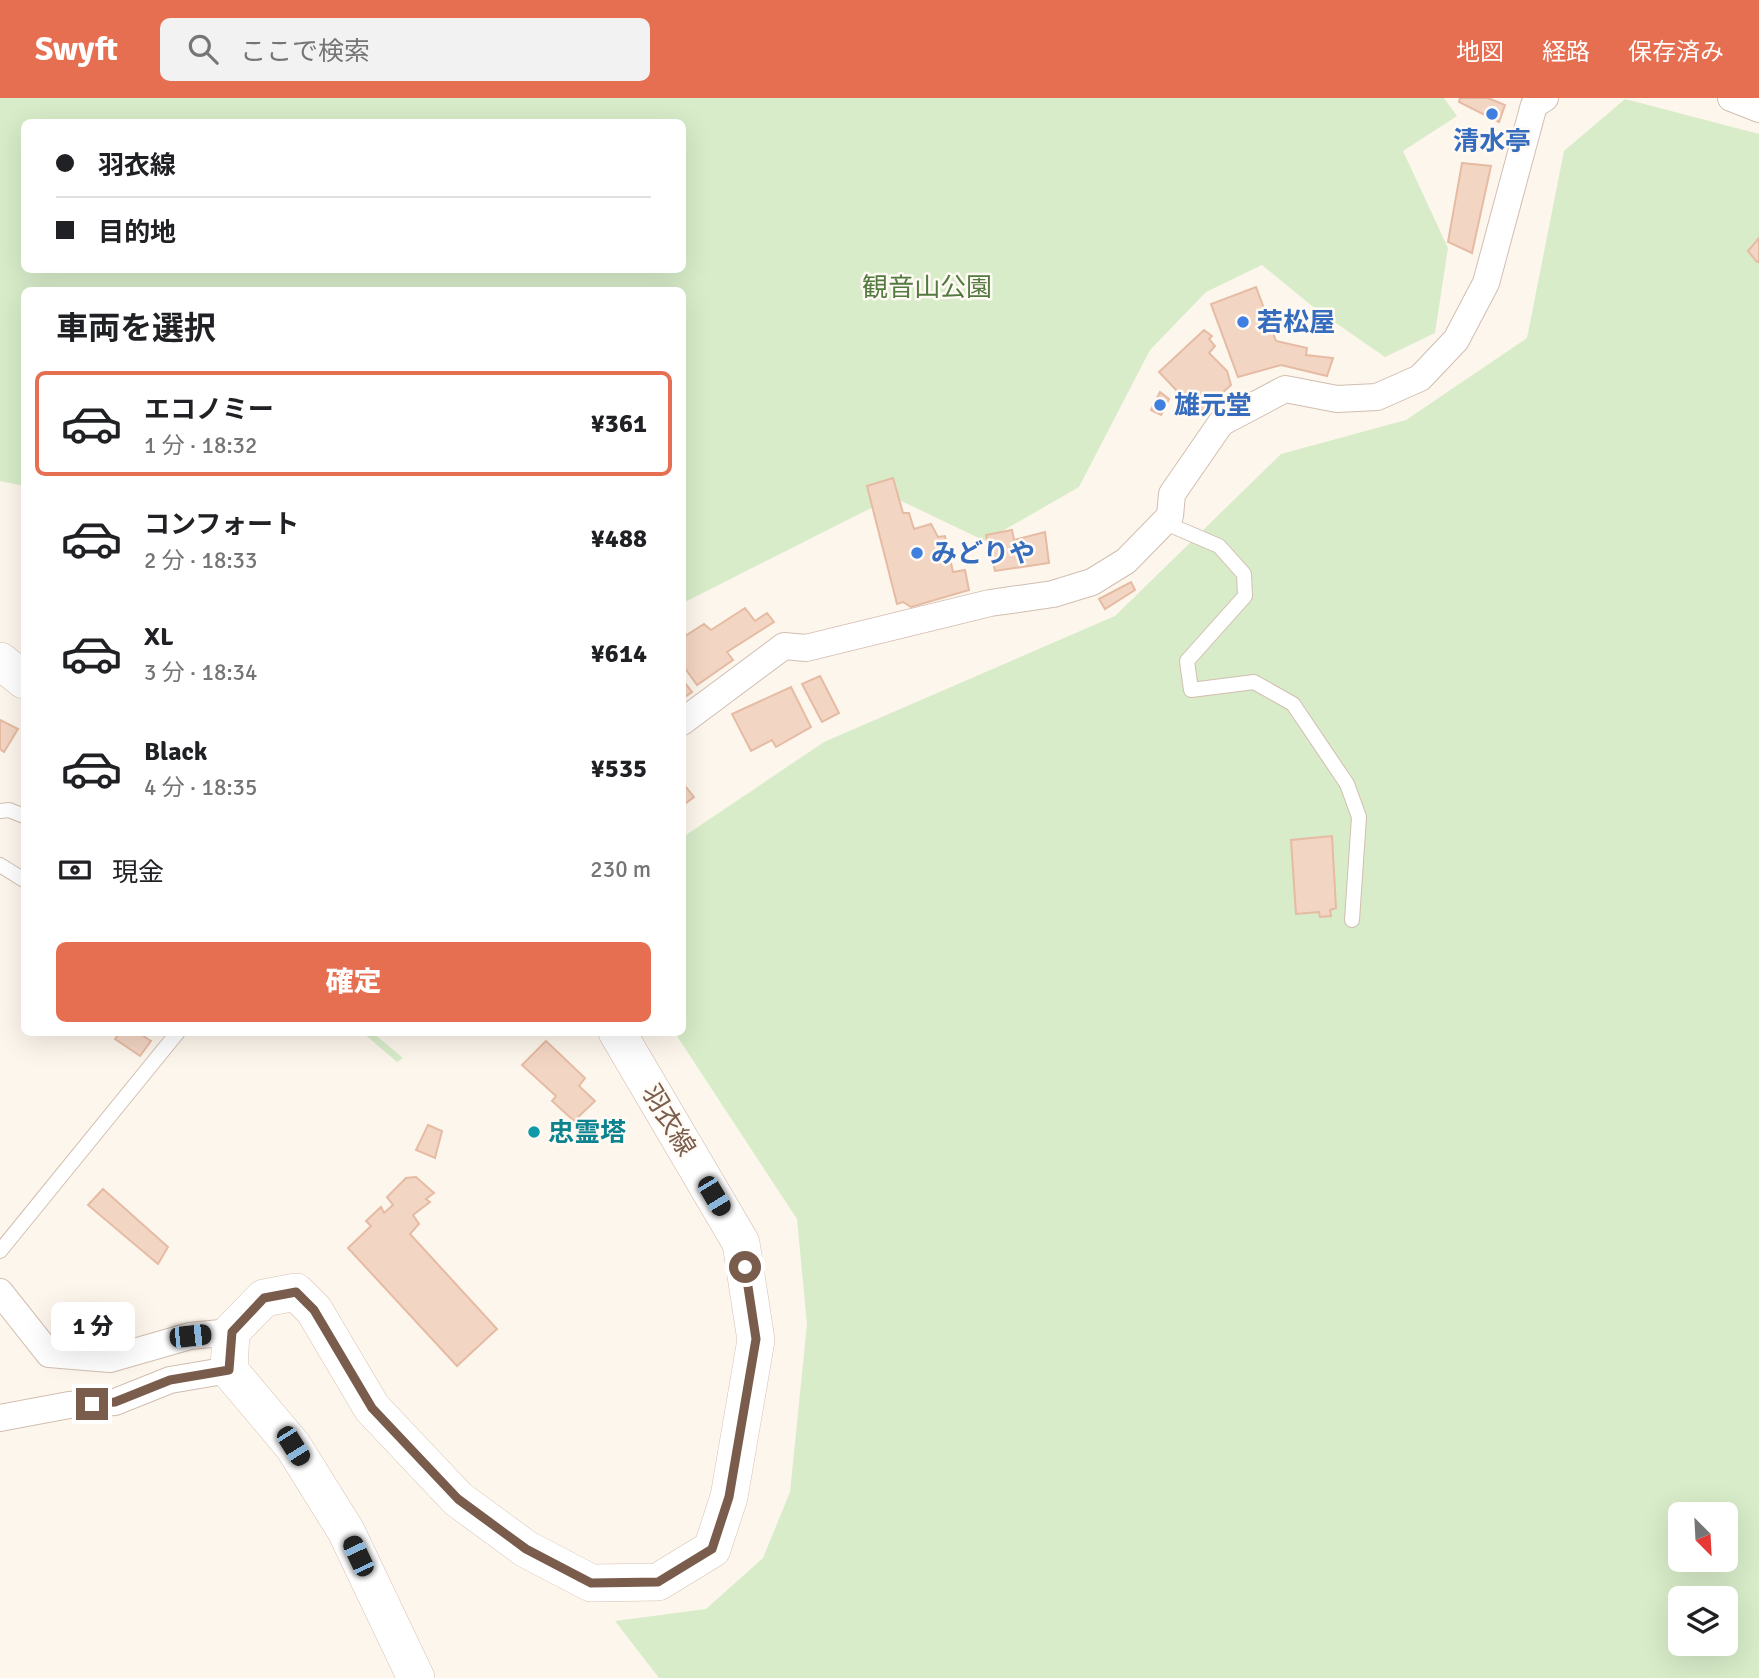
<!DOCTYPE html>
<html lang="ja">
<head>
<meta charset="utf-8">
<style>
	:root { --surface:#fff; --page:#f2f2f2; --text:#202124; --muted:#757577; --line:#e0e0e0; --accent:#e76f51 }
	body { margin:0; font-family:Signika,"Noto Sans JP",sans-serif; background:var(--page); color:var(--text); height:100vh; display:flex; flex-direction:column; font-size:26px; white-space:nowrap }
	* { box-sizing:border-box; margin:0 }
	p { font-size:23px; color:var(--muted) }
	.icon { flex:none; width:38px; height:38px; fill:none; stroke:currentColor; stroke-width:2; stroke-linecap:round; stroke-linejoin:round }
	.map { position:relative; flex:1; overflow:hidden }
	.side { position:absolute; left:21px; top:189px; width:665px; height:749px; display:flex; flex-direction:column; background:var(--surface); border-radius:10px; box-shadow:0 7px 28px #0002 }
	.side>* { flex:none }
	.hud { position:absolute; left:21px; top:21px; width:665px; height:154px; border-radius:10px; box-shadow:0 7px 28px #0002; display:grid; align-content:center; height:154px; padding:0 35px; background:var(--surface) }
	.needle { width:46px; rotate:156deg }
	.buttons { position:absolute; left:1668px; top:1404px; display:grid; gap:14px }
	.buttons a { display:grid; place-items:center; width:70px; height:70px; border-radius:10px; background:var(--surface); box-shadow:0 7px 28px #0002; font-size:35px }
	.end { position:absolute; width:32px; height:32px; margin:-16px; border:9px solid #7a5c4d; background:#fff; box-shadow:0 0 0 4px #fff }
	.from { border-radius:50% }
	.bubble { position:absolute; height:49px; border-radius:10px; background:var(--surface); box-shadow:0 7px 28px #0002; font-size:23px; font-weight:800; line-height:49px; text-align:center }
	.car { position:absolute; width:21px; height:42px; margin:-21px -10px; border-radius:9px; box-shadow:0 0 5px 2px #0007; background:linear-gradient(#222 24%,#8ab4d8 0 40%,#222 0 76%,#8ab4d8 0 86%,#222 0) }
	.hud b { display:flex; align-items:center; gap:24px; height:66px; font-size:26px }
	.hud b+b { border-top:2px solid var(--line) }
	.hud i { width:18px; height:18px; background:var(--text) }
	ul { padding:0; list-style:none }
	li { display:flex; align-items:center; gap:21px; height:105px; margin:0 14px 10px; padding:0 21px; border:4px solid transparent; border-radius:10px }
	li div { flex:1 }
	li b { display:block; font-size:26px }
	li em { font-style:normal; font-weight:800 }
	li.current { border-color:var(--accent) }
	li>.icon { width:63px; height:63px; stroke-width:1.5 }
	h2 { padding:0 35px; font-size:32px; line-height:84px }
	.pay { display:flex; align-items:center; gap:18px; height:77px; padding:0 35px; font-size:26px }
	.pay p { margin-inline-start:auto }
	.primary-button { display:flex; gap:14px; margin-top:auto; padding:14px 35px }
	.primary-button a { flex:1; height:80px; border-radius:10px; background:var(--accent); color:#fff; font-size:28px; font-weight:800; line-height:80px; text-align:center }
	header { display:flex; align-items:center; gap:42px; box-sizing:border-box; height:98px; padding:0 35px; background:var(--accent); color:#fff }
	header strong { font-size:33px }
	nav { display:flex; gap:38px; margin-inline-start:auto; font-size:24px }
	.search { width:490px; height:63px; background:var(--page); display:flex; align-items:center; gap:18px; box-sizing:border-box; padding:0 24px; border-radius:10px; color:var(--muted); font-size:26px }
	.map>svg:first-child { display:block }
	.green { fill:#d8ecc9; fill-rule:evenodd }
	.building { fill:#f3d5c3; stroke:#e6bba3; stroke-width:2 }
	.lines { fill:none; stroke-linecap:round; stroke-linejoin:round }
	.lane-casing { stroke:#d1beb0; stroke-width:16 }
	.street-casing { stroke:#d1beb0; stroke-width:28 }
	.secondary-casing { stroke:#d6c0b0; stroke-width:38 }
	.lane { stroke:#fff; stroke-width:14 }
	.street { stroke:#fff; stroke-width:26 }
	.secondary { stroke:#fff; stroke-width:37 }
	.route { stroke:#7a5c4d; stroke-width:9 }
	.shop-dot { fill:#3f7fe0; stroke:#fffaf3; stroke-width:2.5 }
	.culture-dot { fill:#0f9aa8; stroke:#fffaf3; stroke-width:2.5 }
	.labels { text-anchor:middle; stroke-width:5; stroke-linejoin:round; paint-order:stroke }
	.shop-label { font-size:26px; font-weight:bold; fill:#366cbe; stroke:#fffaf3; text-anchor:start }
	.park-label { font-size:26px; fill:#537a41; stroke:#fffaf3 }
	.street-label { font-size:26px; fill:#7a5c4d; stroke:#fffaf3 }
	.culture-label { font-size:26px; font-weight:bold; fill:#0d838f; stroke:#fffaf3; text-anchor:start }
</style>
</head>
<body>
<header>
<strong>Swyft</strong>
<div class="search"><svg class="icon" aria-label="search" viewBox="0 0 24 24"><circle cx="10" cy="10" r="6"/><path d="M15 15l6 6"/></svg>ここで検索</div>
<nav><a>地図</a><a>経路</a><a>保存済み</a></nav>
</header>
<div class="map">
<svg width="1759" height="1580" viewBox="0 0 1759 1580">
	<rect width="100%" height="100%" fill="#fdf6ec"/>
	<path class="green" d="M0,0h1444l13,18 -54,35 45,97 -13,85 -50,24 -68,-47 -55,-45 -56,27 -56,58 -71,137 -94,54 -92,-44 -210,106 -1,-313h-658v196l-24,-5zM24,24h658v148h-658z
		M1625,1l134,35v1544h-1100l-44,-57 91,-12 57,-51 27,-66 17,-168 -10,-105 -122,-186 7,-1 1,-195 141,-95 291,-126 166,-162 125,-34 121,-82 37,-187zM1680,1416h46v45h-46zM1680,1500h46v45h-46z
		M363,935h10l30,25 -6,4z"/>
	<path class="building" d="M1460,0h28l17,7 -6,17 -40,-20z
		M1462,65l29,3 -19,87 -24,-11z
		M1759,140v24h-2l-9,-11z
		M1256,189l20,54 31,7 -1,7 27,3 -6,18 -46,-11 -43,12 -27,-73z
		M1204,232l8,6 -3,3 6,7 -6,7 18,18 4,14 -32,29 -40,-42z
		M1160,294l9,7 -8,16 -10,-5z
		M893,380l10,35h6l5,16 17,-5 7,13 7,-1 8,36 12,-2 4,20 -58,17 -8,-5 -6,2 -30,-118z
		M1012,432l2,10 31,-8 4,31 -54,8 -9,-36z
		M1131,484l4,8 -30,19 -6,-10z
		M745,510l10,13 12,-8 7,9 -47,30 6,8 -36,25 -15,-21v-26l22,-14 7,6z
		M820,578l19,37 -17,9 -20,-38z
		M682,581l10,13 -10,7z
		M791,589l20,40 -35,20 -4,-7 -21,11 -19,-37z
		M0,622l18,9 -14,23 -4,-3z
		M682,684l12,15 -12,9z
		M1332,738l4,72 -6,2 1,6 -11,1 -1,-5 -23,2 -5,-74z
		M120,934h17l14,9 -11,15 -25,-17z
		M546,943l39,37 -6,8 16,15 -21,20 -22,-20 4,-5 -34,-31z
		M428,1027l14,6 -7,27 -19,-8z
		M416,1079l18,16 -8,6 4,3 -17,13 6,9 -9,10 87,95 -40,37 -109,-118 23,-22 -5,-5 15,-14 3,6 9,-8 -6,-8 19,-19z
		M103,1091l65,58 -10,17 -70,-59z"/>
	<g class="lines">
		<g class="lane-casing">
			<path id="lane" d="M1163,424l56,24 25,28 1,22 -58,65 4,29 63,-8 39,22 54,80 12,33 -7,103
				M0,713l9,-1 15,6
				M0,767l24,15
				M0,1153l178,-219"/>
		</g>
		<g class="street-casing">
			<path id="street" d="M1731,0l28,11
				M682,624l102,-76 22,2 184,-45 63,-9 39,-12 34,-21 44,-45 2,-22 49,-71 64,-34 52,10 40,-2 43,-19 36,-38 30,-57 48,-178 11,-7
				M0,1194l49,62 61,5 80,-23 41,-4
				M0,1320l69,-13 46,-3 55,-22 59,-10"/>
		</g>
		<g class="secondary-casing">
			<path id="secondary" d="M0,563l24,19
				M416,1580l-70,-147 -53,-85 -64,-76 2,-38 33,-34 32,-6 18,18 58,98 86,91 68,50 65,34 67,-1 54,-33 17,-52 27,-157 -15,-97 -124,-211"/>
		</g>
		<use href="#lane" class="lane"/>
		<use href="#street" class="street"/>
		<use href="#secondary" class="secondary"/>
	</g>
	<g class="lines">
		<path class="route" d="M92,1306l23,-2 55,-22 59,-10 3,-38 32,-34 32,-6 18,18 58,98 86,91 68,50 65,34 67,-1 54,-33 17,-52 27,-158 -11,-72"/>
	</g>
	<g class="shop-dot">
		<circle cx="1492" cy="16" r="7"/>
		<circle cx="1243" cy="224" r="7"/>
		<circle cx="1160" cy="307" r="7"/>
		<circle cx="917" cy="455" r="7"/>
	</g>
	<circle class="culture-dot" cx="534" cy="1034" r="7"/>
	<g class="labels">
		<g class="shop-label">
			<text x="1492" y="52" text-anchor="middle">清水亭</text>
			<text x="1257" y="233">若松屋</text>
			<text x="1174" y="316">雄元堂</text>
			<text x="931" y="464">みどりや</text>
		</g>
		<g class="park-label">
			<text x="927" y="198">観音山公園</text>
		</g>
		<g class="street-label">
			<text transform="translate(669 1022) rotate(59)" y="9">羽衣線</text>
		</g>
		<g class="culture-label">
			<text x="548" y="1043">忠霊塔</text>
		</g>
	</g>
</svg>
<div class="buttons">
<a><svg class="needle" viewBox="-14 -14 28 28"><path d="M0-13l5 13h-10z" fill="#e53935"/><path d="M0 13l5-13h-10z" fill="#757577"/></svg></a>
<a><svg class="icon" aria-label="layers" viewBox="0 0 24 24"><path d="M12 4l9 5-9 5-9-5zM3 14l9 5 9-5"/></svg></a>
</div>
<i class="end from" style="left:745px;top:1169px"></i>
<i class="end" style="left:92px;top:1306px"></i>
<div class="bubble" style="left:51px;top:1204px;width:84px">1 分</div>
<i class="car" style="left:714px;top:1098px;rotate:149deg"></i>
<i class="car" style="left:190px;top:1238px;rotate:84deg"></i>
<i class="car" style="left:293px;top:1348px;rotate:148deg"></i>
<i class="car" style="left:358px;top:1458px;rotate:335deg"></i>
<div class="hud">
<b><i class="from"></i>羽衣線</b>
<b><i></i>目的地</b>
</div>
<section class="side">
<h2>車両を選択</h2>
<ul>
<li class="current"><svg class="icon" aria-label="car" viewBox="0 0 24 24"><path d="M5 17H2v-5l4-1 3-4h7l3 4 3 1v5h-3M9 17h6M6 11h13"/><circle cx="7" cy="17" r="2"/><circle cx="17" cy="17" r="2"/></svg><div><b>エコノミー</b><p>1 分 · 18:32</p></div><em>¥361</em></li>
<li><svg class="icon" aria-label="car" viewBox="0 0 24 24"><path d="M5 17H2v-5l4-1 3-4h7l3 4 3 1v5h-3M9 17h6M6 11h13"/><circle cx="7" cy="17" r="2"/><circle cx="17" cy="17" r="2"/></svg><div><b>コンフォート</b><p>2 分 · 18:33</p></div><em>¥488</em></li>
<li><svg class="icon" aria-label="car" viewBox="0 0 24 24"><path d="M5 17H2v-5l4-1 3-4h7l3 4 3 1v5h-3M9 17h6M6 11h13"/><circle cx="7" cy="17" r="2"/><circle cx="17" cy="17" r="2"/></svg><div><b>XL</b><p>3 分 · 18:34</p></div><em>¥614</em></li>
<li><svg class="icon" aria-label="car" viewBox="0 0 24 24"><path d="M5 17H2v-5l4-1 3-4h7l3 4 3 1v5h-3M9 17h6M6 11h13"/><circle cx="7" cy="17" r="2"/><circle cx="17" cy="17" r="2"/></svg><div><b>Black</b><p>4 分 · 18:35</p></div><em>¥535</em></li>
</ul>
<div class="pay"><svg class="icon" aria-label="cash" viewBox="0 0 24 24"><path d="M3 7h18v10H3z"/><circle cx="12" cy="12" r="2"/></svg>現金<p>230 m</p></div>
<div class="primary-button"><a>確定</a></div>
</section>
</div>
</body>
</html>
